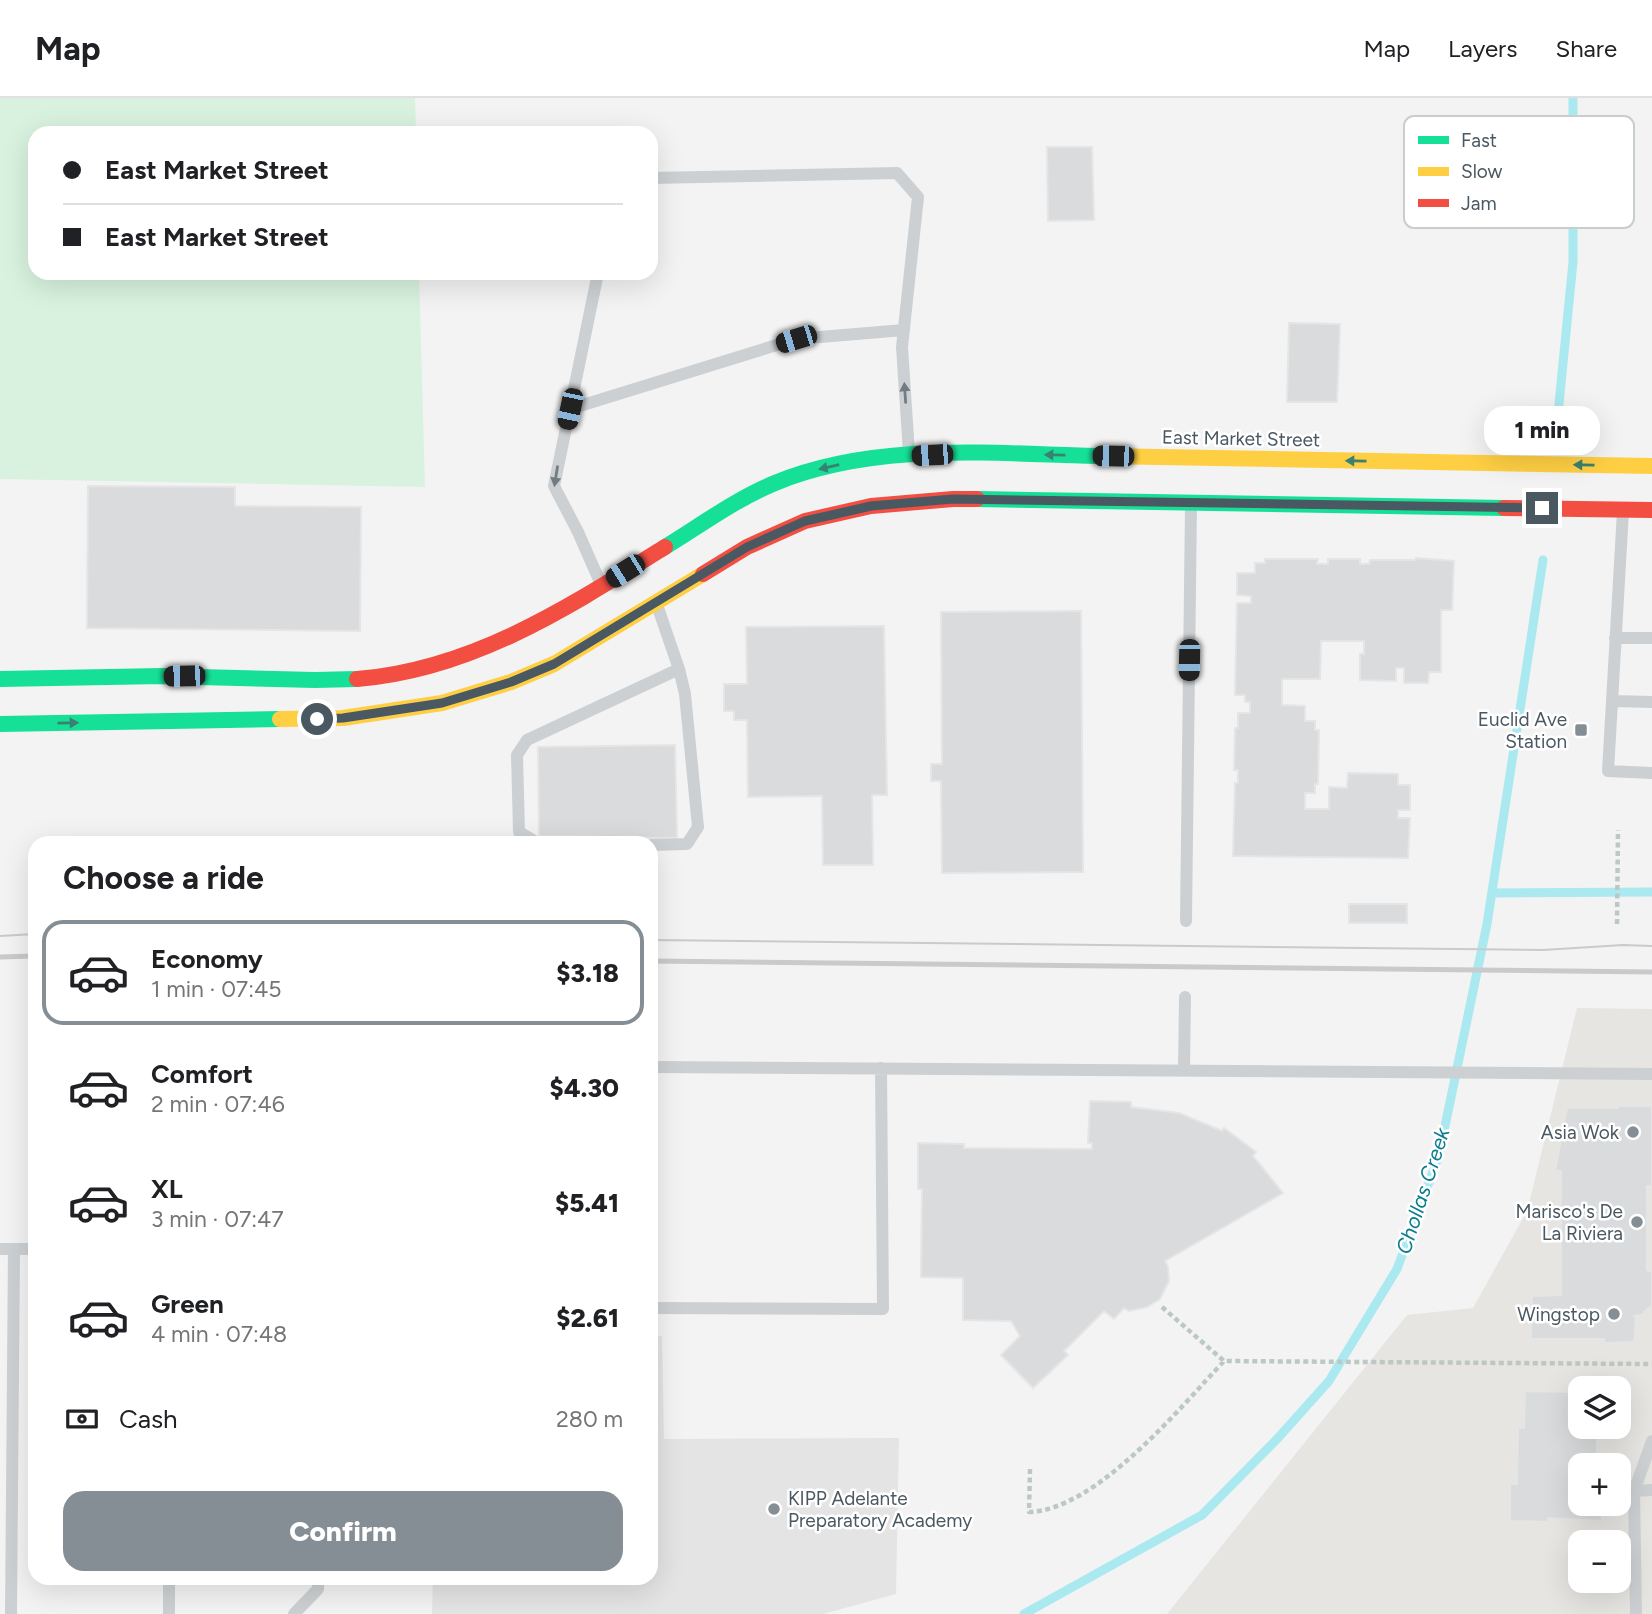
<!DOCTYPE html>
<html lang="en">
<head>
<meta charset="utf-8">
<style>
	:root { --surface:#fff; --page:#f6f6f6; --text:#202124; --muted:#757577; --line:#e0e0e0; --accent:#848e94 }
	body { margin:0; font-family:Figtree,sans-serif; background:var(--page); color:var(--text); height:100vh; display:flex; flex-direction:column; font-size:26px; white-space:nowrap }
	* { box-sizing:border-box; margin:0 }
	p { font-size:23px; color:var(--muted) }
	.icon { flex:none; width:38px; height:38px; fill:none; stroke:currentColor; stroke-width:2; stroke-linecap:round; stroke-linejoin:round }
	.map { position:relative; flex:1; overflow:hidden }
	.sheet { position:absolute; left:28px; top:738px; width:630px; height:749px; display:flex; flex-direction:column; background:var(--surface); border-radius:21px; box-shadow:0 7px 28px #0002 }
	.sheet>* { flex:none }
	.hud { position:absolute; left:28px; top:28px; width:630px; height:154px; border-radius:21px; box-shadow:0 7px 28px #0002; display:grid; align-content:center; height:154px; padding:0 35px; background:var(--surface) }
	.fabs { position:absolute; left:1568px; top:1278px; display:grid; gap:14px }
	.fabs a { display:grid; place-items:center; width:63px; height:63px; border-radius:14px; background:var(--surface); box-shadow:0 7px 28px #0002; font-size:35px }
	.end { position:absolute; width:32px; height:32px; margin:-16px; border:9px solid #495861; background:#fff; box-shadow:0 0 0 4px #fff }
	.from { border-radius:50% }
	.bubble { position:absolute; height:49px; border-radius:21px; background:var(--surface); box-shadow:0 7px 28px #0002; font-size:23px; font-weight:800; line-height:49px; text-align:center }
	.car { position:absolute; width:21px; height:42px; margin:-21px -10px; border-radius:9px; box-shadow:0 0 5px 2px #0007; background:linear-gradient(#222 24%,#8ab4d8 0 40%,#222 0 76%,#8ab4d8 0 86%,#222 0) }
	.hud b { display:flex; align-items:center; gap:24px; height:66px; font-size:26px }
	.hud b+b { border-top:2px solid var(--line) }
	.hud i { width:18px; height:18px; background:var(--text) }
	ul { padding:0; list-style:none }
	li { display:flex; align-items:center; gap:21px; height:105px; margin:0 14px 10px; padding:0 21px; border:4px solid transparent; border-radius:21px }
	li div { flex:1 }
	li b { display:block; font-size:26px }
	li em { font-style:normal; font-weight:800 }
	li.selected { border-color:var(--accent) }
	li>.icon { width:63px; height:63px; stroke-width:1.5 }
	h2 { padding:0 35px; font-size:32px; line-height:84px }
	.pay { display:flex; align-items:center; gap:18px; height:77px; padding:0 35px; font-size:26px }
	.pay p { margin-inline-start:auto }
	.action { display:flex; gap:14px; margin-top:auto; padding:14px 35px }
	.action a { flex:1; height:80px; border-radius:21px; background:var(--accent); color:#fff; font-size:28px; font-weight:800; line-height:80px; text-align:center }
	header { display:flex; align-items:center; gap:42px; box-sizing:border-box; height:98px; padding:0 35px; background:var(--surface); border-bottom:2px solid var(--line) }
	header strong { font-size:33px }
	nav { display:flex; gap:38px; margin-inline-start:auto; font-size:24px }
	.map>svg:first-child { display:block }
	.commercial { fill:#e6e5e2; fill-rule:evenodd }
	.education { fill:#e5e4e5 }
	.green { fill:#d8f2df }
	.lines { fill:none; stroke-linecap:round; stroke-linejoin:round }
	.stream { stroke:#abe9f1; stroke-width:9 }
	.building { fill:#d9dbdc; stroke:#e5e5e6; stroke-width:2 }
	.path { stroke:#bbc8c3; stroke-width:4.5; stroke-dasharray:5 3.5; stroke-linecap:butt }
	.lane { stroke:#cdd0d2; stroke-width:12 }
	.fast { stroke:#16e098; stroke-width:16 }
	.slow { stroke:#ffcf43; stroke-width:16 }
	.jam { stroke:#f24e42; stroke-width:16 }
	.tram { stroke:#c8cacc; stroke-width:2 }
	.rail { stroke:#c8cacc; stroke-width:5 }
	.oneway { fill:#717c83 }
	.oneway2 { fill:#3a8172 }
	.route { stroke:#495861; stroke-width:9 }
	.poi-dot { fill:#848e94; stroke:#fff; stroke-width:2.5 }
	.labels { text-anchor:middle; stroke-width:5; stroke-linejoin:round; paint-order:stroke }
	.street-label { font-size:19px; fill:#495861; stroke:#fff }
	.poi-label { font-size:19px; fill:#495861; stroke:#fff; text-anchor:end }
	.water-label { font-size:21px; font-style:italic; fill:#0a7e8d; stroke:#fff }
	.key { fill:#fff; stroke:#c8cdd0; stroke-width:2 }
	.key-label { font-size:19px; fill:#495861 }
</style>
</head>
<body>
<header>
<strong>Map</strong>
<nav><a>Map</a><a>Layers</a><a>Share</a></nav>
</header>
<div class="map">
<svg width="1652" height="1516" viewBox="0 0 1652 1516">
	<rect width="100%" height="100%" fill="#f3f3f3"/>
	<path class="commercial" d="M1577,910l75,1v605h-485l240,-299 66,-7 54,-97zM1580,1290h39v38h-39zM1580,1367h39v38h-39zM1580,1444h39v38h-39z"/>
	<path class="education" d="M651,1238h11l2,103 235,-1 -3,156 -73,20h-391l1,-35 218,-1z"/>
	<path class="green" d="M0,0h415l1,35h-381v140h384l6,214 -425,-8z"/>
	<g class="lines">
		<path class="stream" d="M1557,326l16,-162v-164
			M1492,795l160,-1
			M1024,1516l178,-99 76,-77 51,-57 68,-112 42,-114 48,-231 56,-364"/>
	</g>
	<path class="building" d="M1047,49h45l2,73 -46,1z
		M1289,225l51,1 -3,78h-50z
		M88,388l147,1v19l126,1 -1,124 -273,-3z
		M1416,460l38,3 -2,49h-11v62h-12l-1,11h-24v-15h-8v13l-36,-1v-26h4v-13h-43l-1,38h-38v26l23,1v15h10v9h4l-1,54h-3v9h-10v16h24v-22l18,1 1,-15 50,1v11h12v25h-12v8h12l-2,40 -175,-2 2,-73h3v-13h-4l1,-42h3v-15h12v-11h-5v-7h-10l2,-92h14v-7l-14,-1v-22h18v-10h10v-4h53l-1,5h11v-5h32v5h9l1,-4h46z
		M1081,513l2,261 -141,1 -1,-92h-10v-17h11l-1,-152z
		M884,528l3,169h-15l1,70h-50l-1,-69 -74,1 -1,-77h-13v-9h-10v-27h23l-1,-57z
		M675,647l2,93 -138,-2 -1,-89z
		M1349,806h58v19h-58z
		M1090,1003l41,1v5l48,6 43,18 2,-3 32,24 -3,4 30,37 -118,68 3,6 1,14 -9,18 -13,8 -18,4 -5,-3 -10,11 -10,-8 -40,40 4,4 -35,33 -32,-33 19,-19 -9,-15 -48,-1v-42l-42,-1 1,-88h-4v-46l46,1v4l128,1v-6h-4z
		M1618,1008h34v80h-5v84l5,2v36l-2,-1 -6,5 1,2 -11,2 2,2 -2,24 -30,1v-4h-73l1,-43 29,-1v-124h-6l12,-63h51z
		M1525,1293l55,1v34h33v4l-7,2 -1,-2h-8v35h-17v38h22v18l-54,-3v4l-38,-1v-37h7l1,-56h6z"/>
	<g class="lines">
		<path class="path" d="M1617,826l1,-94
			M1162,1209l62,54 428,3
			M1030,1371l-1,43c67,-2 151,-104 195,-151"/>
		<path class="lane" d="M651,80l246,-5 21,24 -16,150 7,106
			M598,175l-44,213 24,46 22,50
			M570,311l226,-70 108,-9
			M1623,413l-15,260 44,2
			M1615,540h37
			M1613,603l39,1
			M539,746l-20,-12 -2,-77 10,-15 152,-71
			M651,747l36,-1 11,-17 -13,-133 -6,-25 -22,-64
			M1186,823l5,-417
			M651,969l1001,7
			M1184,972l1,-73
			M0,1151h35
			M651,1210l232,1 -2,-241
			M1634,1393l18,-1
			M169,1480v36
			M11,1516l3,-365
			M294,1516l24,-25v-11
			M1636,1516l-2,-123 18,-50"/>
		<path class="fast" d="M977,401l527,9
			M665,449c36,-22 71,-48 110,-64 102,-42 220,-29 327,-27
			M0,581l162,-3 153,4 42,-1
			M0,626l280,-5"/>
		<path class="slow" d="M1102,358l550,10
			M280,621l63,-1 99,-15 69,-21 43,-18 149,-90"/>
		<path class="jam" d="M1504,410l148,2
			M703,476l44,-27 58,-26 66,-15 82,-7h24
			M357,581c115,-9 212,-72 308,-132"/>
		<path class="tram" d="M0,838l35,-2
			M651,842l892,10 80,-5 29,1"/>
		<path class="rail" d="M0,859l35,-1
			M651,863l1001,11"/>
	</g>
	<defs><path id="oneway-solid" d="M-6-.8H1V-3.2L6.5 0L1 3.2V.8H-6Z" transform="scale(1.75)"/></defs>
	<g class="oneway">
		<use href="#oneway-solid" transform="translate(905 295) rotate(-94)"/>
		<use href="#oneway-solid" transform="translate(556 378) rotate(99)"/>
	</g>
	<g class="oneway2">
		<use href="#oneway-solid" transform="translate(1055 357) rotate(-179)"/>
		<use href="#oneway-solid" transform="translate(1356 363) rotate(-179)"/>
		<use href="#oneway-solid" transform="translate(1584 367) rotate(-179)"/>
		<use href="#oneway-solid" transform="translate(829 369) rotate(167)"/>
		<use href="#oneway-solid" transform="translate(68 625) rotate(-1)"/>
	</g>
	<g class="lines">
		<path class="route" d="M317,621l26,-1 99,-15 69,-21 43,-18 193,-117 58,-26 66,-15 82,-7 589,9"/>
	</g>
	<g class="poi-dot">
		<rect x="1574" y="625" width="14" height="14" rx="3.5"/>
		<circle cx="1633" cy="1034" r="7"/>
		<circle cx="1637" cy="1124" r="7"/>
		<circle cx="1614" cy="1216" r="7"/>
		<circle cx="774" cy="1411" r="7"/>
	</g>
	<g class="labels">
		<g class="street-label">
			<text transform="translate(1241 340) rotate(1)" y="7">East Market Street</text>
		</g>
		<g class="poi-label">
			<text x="1567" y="628">Euclid Ave<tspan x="1567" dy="22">Station</tspan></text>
			<text x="1619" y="1041">Asia Wok</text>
			<text x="1623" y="1120">Marisco's De<tspan x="1623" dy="22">La Riviera</tspan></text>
			<text x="1600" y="1223">Wingstop</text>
			<text x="788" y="1407" text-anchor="start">KIPP Adelante<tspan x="788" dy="22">Preparatory Academy</tspan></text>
		</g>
		<g class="water-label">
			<text transform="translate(1423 1093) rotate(-72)" y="7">Chollas Creek</text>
		</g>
	</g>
	<rect x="1404" y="18" width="230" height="112" rx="10" class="key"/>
	<rect x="1418" y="38" width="31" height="8" fill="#16e098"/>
	<rect x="1418" y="69" width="31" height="9" fill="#ffcf43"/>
	<rect x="1418" y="101" width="31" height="8" fill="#f24e42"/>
	<g class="key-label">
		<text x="1461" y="49">Fast</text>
		<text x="1461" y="80">Slow</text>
		<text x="1461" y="112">Jam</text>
	</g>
</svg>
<div class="fabs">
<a><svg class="icon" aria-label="layers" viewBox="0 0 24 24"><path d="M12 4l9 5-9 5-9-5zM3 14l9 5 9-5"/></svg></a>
<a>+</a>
<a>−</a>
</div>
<i class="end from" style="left:317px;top:621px"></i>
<i class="end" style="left:1542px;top:410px"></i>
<div class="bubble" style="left:1484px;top:308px;width:116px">1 min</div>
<i class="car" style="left:796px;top:241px;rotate:253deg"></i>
<i class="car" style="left:570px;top:311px;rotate:192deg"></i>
<i class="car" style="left:932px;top:357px;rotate:267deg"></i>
<i class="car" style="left:1113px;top:358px;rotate:271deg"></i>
<i class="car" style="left:625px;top:473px;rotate:238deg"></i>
<i class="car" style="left:1189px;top:562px;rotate:181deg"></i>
<i class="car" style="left:184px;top:578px;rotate:269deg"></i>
<div class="hud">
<b><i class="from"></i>East Market Street</b>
<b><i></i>East Market Street</b>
</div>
<section class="sheet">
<h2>Choose a ride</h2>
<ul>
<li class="selected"><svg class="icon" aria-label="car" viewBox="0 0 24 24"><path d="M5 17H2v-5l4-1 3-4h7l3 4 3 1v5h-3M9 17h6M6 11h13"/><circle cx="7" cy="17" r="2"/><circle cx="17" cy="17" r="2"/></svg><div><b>Economy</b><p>1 min · 07:45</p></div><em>$3.18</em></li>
<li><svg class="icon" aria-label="car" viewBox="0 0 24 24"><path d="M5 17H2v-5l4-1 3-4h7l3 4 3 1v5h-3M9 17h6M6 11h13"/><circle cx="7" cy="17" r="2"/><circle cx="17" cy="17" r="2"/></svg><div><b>Comfort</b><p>2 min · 07:46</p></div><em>$4.30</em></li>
<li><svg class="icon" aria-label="car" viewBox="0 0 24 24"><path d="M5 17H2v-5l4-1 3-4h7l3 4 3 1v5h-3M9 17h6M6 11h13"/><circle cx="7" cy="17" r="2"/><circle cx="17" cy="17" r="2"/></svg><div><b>XL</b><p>3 min · 07:47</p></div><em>$5.41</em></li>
<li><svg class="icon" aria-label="car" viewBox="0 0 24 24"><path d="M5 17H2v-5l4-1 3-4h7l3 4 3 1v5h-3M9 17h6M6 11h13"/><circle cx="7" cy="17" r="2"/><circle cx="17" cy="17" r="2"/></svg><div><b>Green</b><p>4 min · 07:48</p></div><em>$2.61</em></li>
</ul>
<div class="pay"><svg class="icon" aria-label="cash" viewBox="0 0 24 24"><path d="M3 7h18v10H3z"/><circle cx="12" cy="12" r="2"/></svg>Cash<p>280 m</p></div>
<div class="action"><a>Confirm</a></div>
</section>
</div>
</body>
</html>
